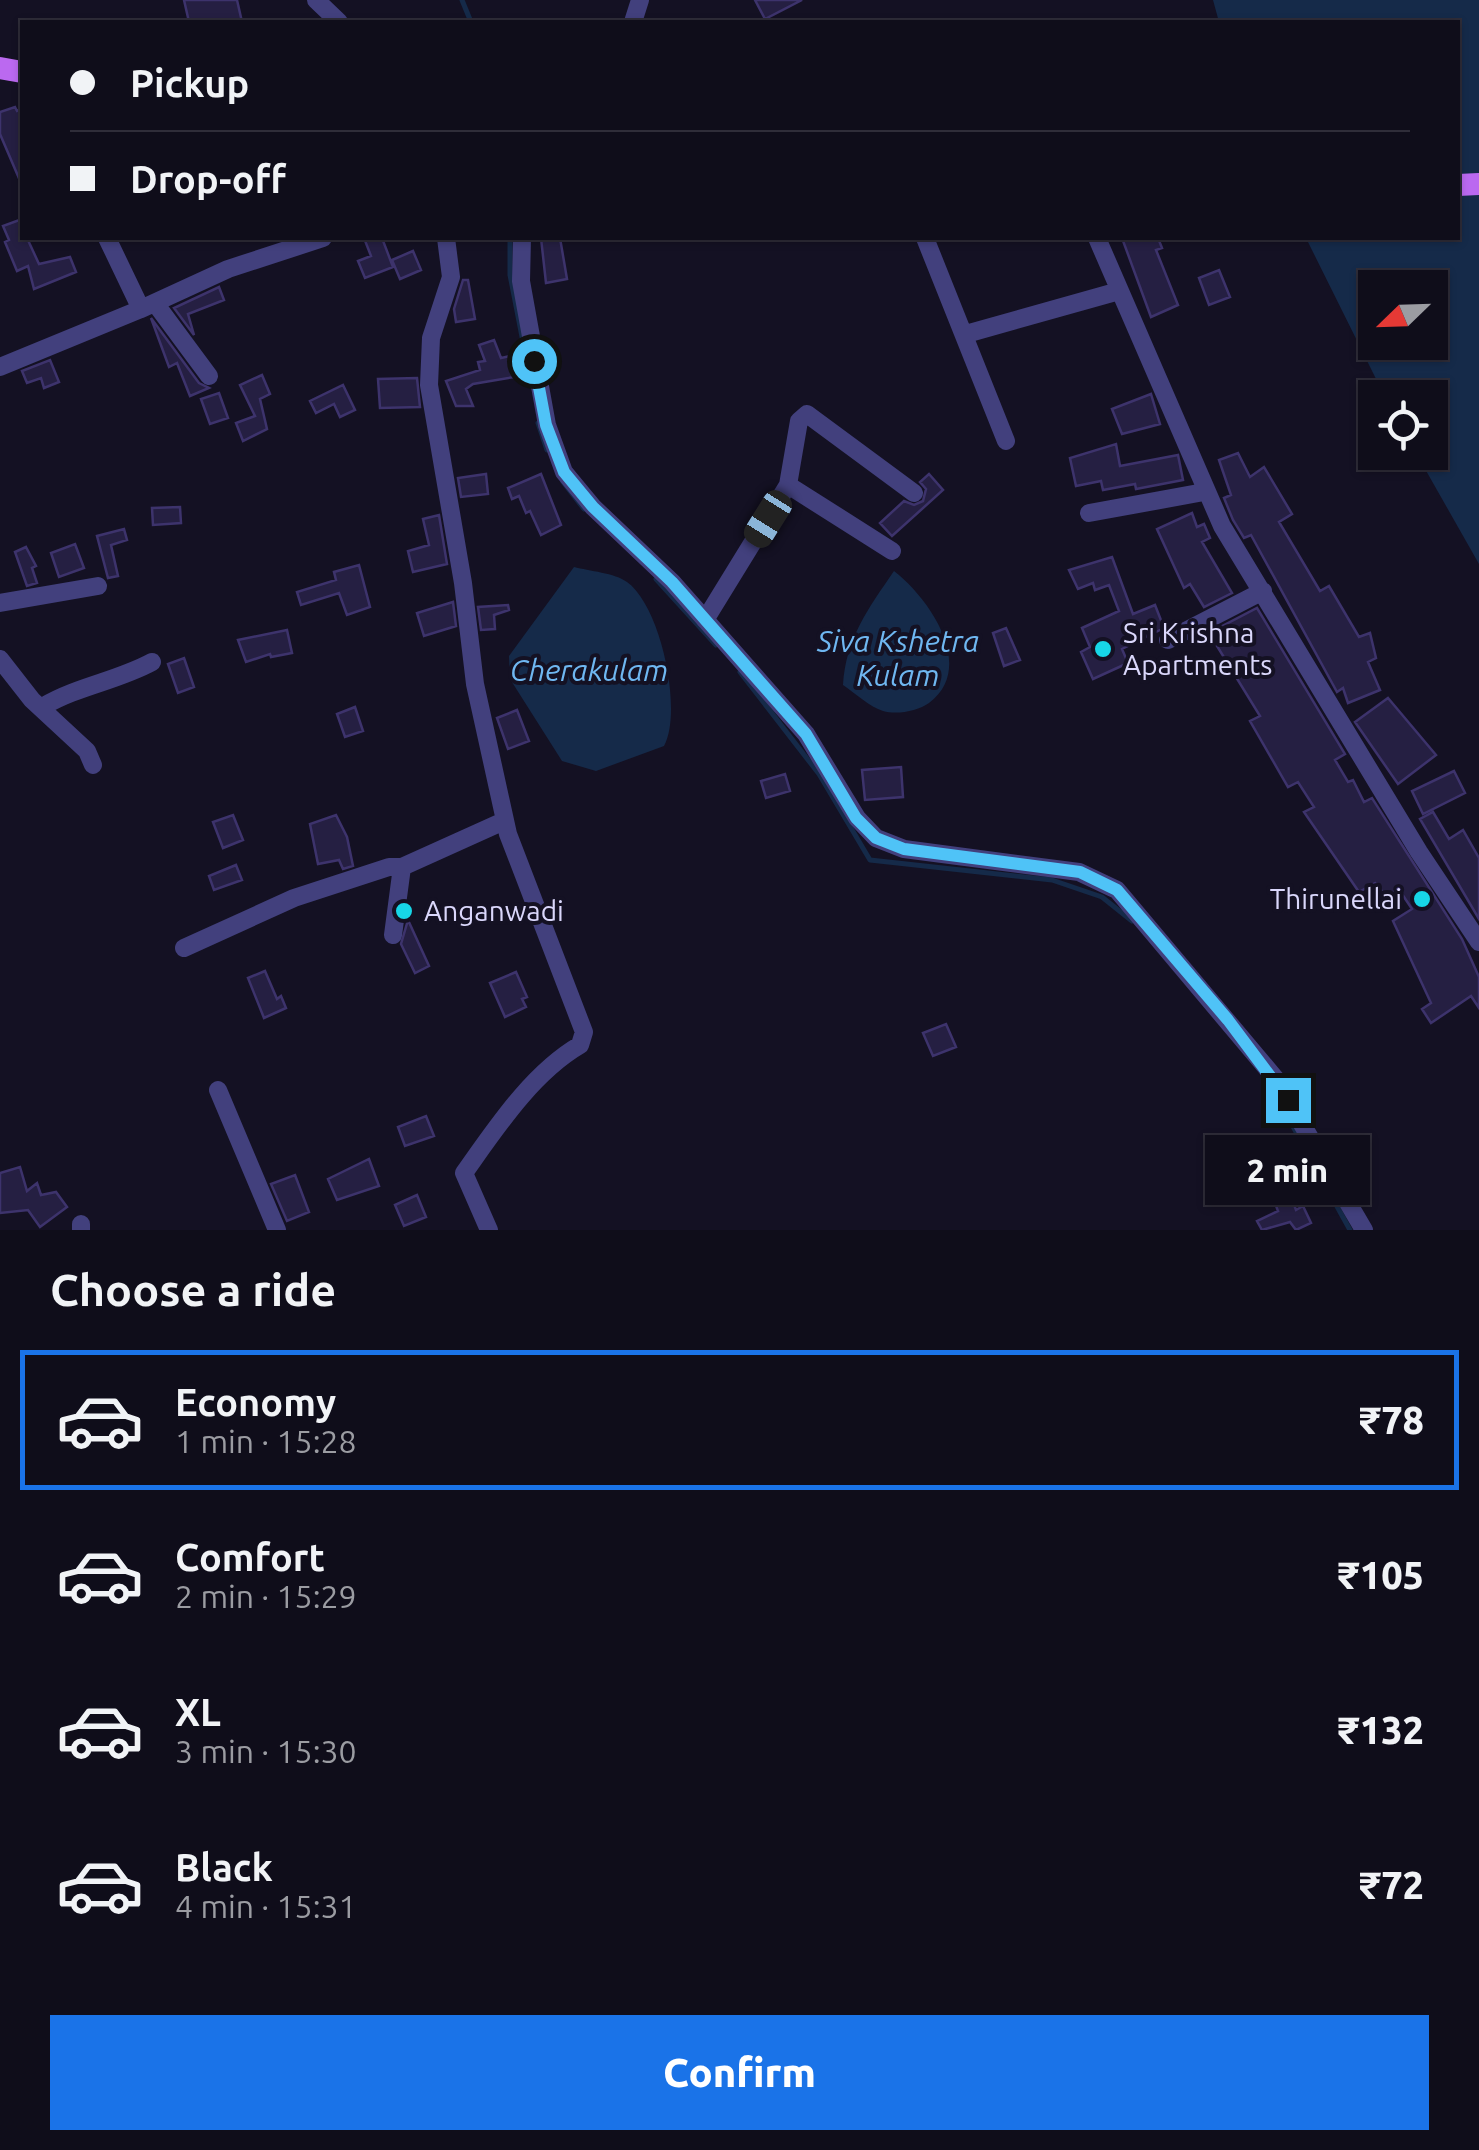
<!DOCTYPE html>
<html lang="en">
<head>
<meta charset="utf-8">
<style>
	:root { --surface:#0f0d1a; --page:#1d1b27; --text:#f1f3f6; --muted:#9b9ca2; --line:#2f2d39; --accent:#1a73e8 }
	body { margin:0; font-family:Ubuntu,sans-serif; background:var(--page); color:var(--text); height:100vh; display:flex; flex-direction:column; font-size:38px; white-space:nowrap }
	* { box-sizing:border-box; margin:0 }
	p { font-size:32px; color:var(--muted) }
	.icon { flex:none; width:55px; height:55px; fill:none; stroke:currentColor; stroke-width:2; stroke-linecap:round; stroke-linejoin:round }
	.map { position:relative; height:1230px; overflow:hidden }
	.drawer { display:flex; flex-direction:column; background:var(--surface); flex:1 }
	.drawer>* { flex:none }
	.guide { position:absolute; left:20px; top:20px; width:1440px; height:220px; border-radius:0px; box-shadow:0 2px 8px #0004,0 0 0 2px var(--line); display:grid; align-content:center; height:220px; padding:0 50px; background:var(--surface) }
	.needle { width:65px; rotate:247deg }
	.buttons { position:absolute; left:1358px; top:270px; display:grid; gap:20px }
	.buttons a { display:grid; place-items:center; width:90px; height:90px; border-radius:0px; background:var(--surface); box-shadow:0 2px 8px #0004,0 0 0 2px var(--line); font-size:50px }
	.end { position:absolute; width:45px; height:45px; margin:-22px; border:12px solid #4fc3f7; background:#111; box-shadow:0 0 0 5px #111 }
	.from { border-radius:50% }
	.bubble { position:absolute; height:70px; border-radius:0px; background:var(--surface); box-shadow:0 2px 8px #0004,0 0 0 2px var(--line); font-size:32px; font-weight:800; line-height:70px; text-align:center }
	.car { position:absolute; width:30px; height:60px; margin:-30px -15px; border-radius:12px; box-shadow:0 0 8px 2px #0007; background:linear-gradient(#222 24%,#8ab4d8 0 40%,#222 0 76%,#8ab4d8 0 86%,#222 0) }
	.guide b { display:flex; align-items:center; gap:35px; height:95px; font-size:38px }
	.guide b+b { border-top:2px solid var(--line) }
	.guide i { width:25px; height:25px; background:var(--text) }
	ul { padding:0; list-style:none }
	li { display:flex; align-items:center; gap:30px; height:140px; margin:0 20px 15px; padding:0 30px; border:5px solid transparent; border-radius:0px }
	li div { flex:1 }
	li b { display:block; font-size:38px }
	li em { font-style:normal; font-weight:800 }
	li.on { border-color:var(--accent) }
	li>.icon { width:90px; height:90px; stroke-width:1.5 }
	h2 { padding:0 50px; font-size:45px; line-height:120px }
	.button { display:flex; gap:20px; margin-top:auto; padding:20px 50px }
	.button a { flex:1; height:115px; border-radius:0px; background:var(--accent); color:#fff; font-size:40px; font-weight:800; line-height:115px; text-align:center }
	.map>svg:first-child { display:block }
	.water { fill:#152a49; fill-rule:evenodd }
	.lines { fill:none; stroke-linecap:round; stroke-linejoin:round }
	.stream { stroke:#152a49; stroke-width:5 }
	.building { fill:#251f42; stroke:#3d336c; stroke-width:2.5 }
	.minor { stroke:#42407d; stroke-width:18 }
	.major { stroke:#bb69f0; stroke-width:22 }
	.route { stroke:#4fc3f7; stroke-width:12 }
	.poi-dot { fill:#17d6e7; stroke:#141123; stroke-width:4 }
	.labels { text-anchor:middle; stroke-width:8; stroke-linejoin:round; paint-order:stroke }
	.poi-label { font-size:28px; fill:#dad7fb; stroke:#141123; text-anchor:start }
	.water-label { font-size:30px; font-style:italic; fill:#6fb7f1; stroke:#141123 }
</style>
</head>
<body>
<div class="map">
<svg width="1479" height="1230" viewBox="0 0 1479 1230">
	<rect width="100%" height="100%" fill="#141123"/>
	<path class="water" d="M1213,0h266v564l-63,-111 14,-1v-54l-45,-1 -79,-159h152v-216h-239zM1375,288h55v54h-55z
		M574,567c15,4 41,6 53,15 34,24 56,129 37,164l-68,25 -34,-10 -52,-82 -1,-23z
		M894,571c35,27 83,96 35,132 -11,8 -32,12 -46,8 -13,-4 -28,-18 -40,-26 3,-47 25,-76 51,-114z"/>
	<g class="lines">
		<path class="stream" d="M462,0l9,22
			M510,238v37l20,103
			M538,423l9,27
			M563,482l21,27
			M656,579l60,66
			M740,672l79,102 51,86 182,20 50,17 30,24
			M1290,1121l60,109"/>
	</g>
	<path class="building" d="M184,0h53l5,22h-53z
		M755,0h47l-37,19z
		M15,107l2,4 5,-2 -1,74 -21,-49v-22z
		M22,219v19h5l12,26 31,-7 6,15 -42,17 -6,-23 -11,5 -12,-29 4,-2 -6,-14z
		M364,238h18l11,29 -28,11 -7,-17 13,-5z
		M541,238h19l7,41 -21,4z
		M1122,238h36l4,10 -6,2 22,55 -27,12z
		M413,251l8,19 -21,9 -8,-19z
		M1219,270l11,27 -21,8 -10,-27z
		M463,280h5l7,39 -19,3 -2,-13z
		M219,287l5,13 -36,14 6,21 -20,-27z
		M151,318l48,65 10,5 -19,8 -13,-33 -8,4z
		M494,340l7,18 9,-2 4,21 -41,7 -7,5 7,17h-17l-10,-25 34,-11 -2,-8 7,-1 -6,-16z
		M50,360l9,22 -15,6 -3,-10 -14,5 -5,-12z
		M262,375l8,19 -10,5 7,30 -24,12 -7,-18 19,-7 -15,-31z
		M417,378l3,29 -40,1 -2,-29z
		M343,385l12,25 -15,7 -6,-13 -18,9 -6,-12z
		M219,393l9,25 -18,6 -9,-25z
		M1151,394l9,30 -38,10 -10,-25z
		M1116,444l4,22 58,-11 5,25 -47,9 -1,-5 -32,6 -2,-9 -25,5 -6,-28z
		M1238,453l12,24 14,-10 28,47 -13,8 41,69 9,-5 30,51 11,-4 6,25 -8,4 12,28 -32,13 -5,-15 -6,4 -86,-157 -7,3 -11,-18 -9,-22 7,-3 -12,-35z
		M486,474l2,20 -27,3 -3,-19z
		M541,474l20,51 -20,10 -11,-24 -4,2 -7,-17 -7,3 -4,-11z
		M929,474l14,16 -51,46 -12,-13 24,-22 10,4 9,-4 3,-12 -6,-7z
		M180,507l1,16 -28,2 -1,-17z
		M1192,513l5,14 7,-3 6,14 -8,4 30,51 -28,14 -14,-23 -6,4 -27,-59z
		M439,515l8,49 -34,8 -5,-21 21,-6 -6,-26z
		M124,529l3,11 -16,5 7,31 -10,2 -11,-42z
		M75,544l9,24 -25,9 -8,-24z
		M26,547l10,19 -4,2 5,15 -10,3 -12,-34z
		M1112,557l21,57 22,-9 9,23 -42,21 6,14 -35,16 -12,-27 9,-5 -8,-19 37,-17 -10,-26 -14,5 -2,-7 -15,6 -9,-19z
		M359,565l11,42 -23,8 -8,-22 -38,12 -4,-13 39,-12 -2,-8z
		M453,602l3,24 -32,10 -7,-23z
		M508,605l1,5 -15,5 1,14 -14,1 -3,-23z
		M1257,608l88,146 -10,6 13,22 5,-2 11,22 8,-4 90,141 17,38v31l-8,-12 -40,27 -9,-14 9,-6 -38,-82 19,-12 -14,-21 -11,9 -12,-14 -16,9 -55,-80 10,-5 -16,-25 -10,5 -38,-66 10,-5 -51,-83z
		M1006,628l14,32 -16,6 -11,-33z
		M287,630l5,23 -21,4 -1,-3 -24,8 -8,-22z
		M184,658l10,29 -16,6 -10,-29z
		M1388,698l48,57 -38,29 -43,-62z
		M355,707l8,24 -18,6 -8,-23z
		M517,710l12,31 -21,8 -11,-31z
		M901,767l2,30 -38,3 -3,-30z
		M1454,771l11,22 -42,21 -11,-23z
		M785,774l5,17 -24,7 -5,-17z
		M1433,812l16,27 14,-9 16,28v61l-59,-100z
		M233,815l10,25 -20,8 -10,-26z
		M336,815l11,22 6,29 -10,3 -4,-9 -21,4 -8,-40z
		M236,865l6,15 -28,10 -5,-14z
		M408,920l21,46 -14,7 -14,-29z
		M265,971l12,28 4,-3 5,12 -22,10 -16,-40z
		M516,972l11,25 -5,2 4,8 -21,10 -15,-34z
		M946,1024l10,23 -23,9 -10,-23z
		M426,1116l8,20 -29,10 -7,-19z
		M369,1159l10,27 -42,14 -9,-21z
		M20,1167l7,24 10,-8 4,12 15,-3 11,15 -27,20 -12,-17 -28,3v-40z
		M1281,1171l15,39 7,-4 8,17 -15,7 -6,-8 -28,8 -5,-9 21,-10 -13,-35z
		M295,1175l14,37 -22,9 -16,-37z
		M417,1195l9,22 -22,9 -9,-21z"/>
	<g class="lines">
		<path class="minor" d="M316,0l23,22
			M633,22l7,-22
			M107,238l34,71 87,-40 95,-31
			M446,238l5,39 -20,61 -2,47 34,198 12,101 33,150 76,198 -4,13c-48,28 -84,83 -116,128l25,57
			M522,238l-1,43 26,144 17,47 29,35 79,75 134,152 51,84 19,20 28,11 175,23 38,18 158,188 89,152
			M925,238l81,203
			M1097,238l125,288 197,326 60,90
			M155,303l54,73
			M966,334l153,-43
			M0,367l141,-58
			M788,485l11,-64 8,-7 107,79
			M1089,513l115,-21
			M0,603l98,-17
			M705,620l83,-135 104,66
			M1168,640l95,-49
			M0,659l32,41 55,51 6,14
			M44,706c34,-20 73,-25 108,-44
			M393,935l9,-68
			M184,948l110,-50 95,-31h13l102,-46
			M218,1090l59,140
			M81,1224v6"/>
		<path class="major" d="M0,68l22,4
			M1458,185l21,-1"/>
	</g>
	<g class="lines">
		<path class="route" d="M534,361l12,64 18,47 29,35 79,75 134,152 50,84 20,20 28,11 176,23 37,18 111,130 60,80"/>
	</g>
	<g class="poi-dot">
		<circle cx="1103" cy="649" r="10"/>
		<circle cx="1422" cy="899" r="10"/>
		<circle cx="404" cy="911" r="10"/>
	</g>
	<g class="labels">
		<g class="poi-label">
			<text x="1123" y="643">Sri Krishna<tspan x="1123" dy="32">Apartments</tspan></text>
			<text x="1402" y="909" text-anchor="end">Thirunellai</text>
			<text x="424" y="921">Anganwadi</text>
		</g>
		<g class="water-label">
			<text x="898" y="652">Siva Kshetra<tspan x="898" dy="34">Kulam</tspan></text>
			<text x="589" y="681">Cherakulam</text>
		</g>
	</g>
</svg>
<div class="buttons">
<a><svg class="needle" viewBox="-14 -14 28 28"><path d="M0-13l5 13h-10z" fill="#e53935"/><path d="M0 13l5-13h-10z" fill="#9b9ca2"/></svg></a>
<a><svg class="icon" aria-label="locate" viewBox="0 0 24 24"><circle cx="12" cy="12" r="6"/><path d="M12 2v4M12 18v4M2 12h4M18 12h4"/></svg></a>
</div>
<i class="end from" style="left:534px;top:361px"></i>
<i class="end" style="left:1288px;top:1100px"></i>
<div class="bubble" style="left:1205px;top:1135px;width:165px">2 min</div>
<i class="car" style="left:768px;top:519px;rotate:212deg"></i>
<div class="guide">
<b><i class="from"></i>Pickup</b>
<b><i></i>Drop-off</b>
</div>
</div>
<section class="drawer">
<h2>Choose a ride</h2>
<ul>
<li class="on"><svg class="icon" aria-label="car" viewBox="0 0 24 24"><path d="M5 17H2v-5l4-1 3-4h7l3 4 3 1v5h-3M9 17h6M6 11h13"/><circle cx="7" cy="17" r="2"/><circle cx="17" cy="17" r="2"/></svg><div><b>Economy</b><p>1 min · 15:28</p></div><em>₹78</em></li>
<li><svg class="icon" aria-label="car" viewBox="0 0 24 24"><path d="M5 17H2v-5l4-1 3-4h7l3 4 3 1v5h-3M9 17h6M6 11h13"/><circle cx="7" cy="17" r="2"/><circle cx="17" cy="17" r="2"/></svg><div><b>Comfort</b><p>2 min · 15:29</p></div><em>₹105</em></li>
<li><svg class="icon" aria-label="car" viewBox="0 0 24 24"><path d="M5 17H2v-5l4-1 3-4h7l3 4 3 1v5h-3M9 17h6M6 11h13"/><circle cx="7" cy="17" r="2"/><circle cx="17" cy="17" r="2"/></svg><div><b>XL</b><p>3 min · 15:30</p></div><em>₹132</em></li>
<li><svg class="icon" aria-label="car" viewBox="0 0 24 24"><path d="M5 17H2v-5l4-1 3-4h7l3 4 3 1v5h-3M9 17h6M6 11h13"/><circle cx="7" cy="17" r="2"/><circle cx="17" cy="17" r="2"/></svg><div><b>Black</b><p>4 min · 15:31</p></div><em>₹72</em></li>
</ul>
<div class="button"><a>Confirm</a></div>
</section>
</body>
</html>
